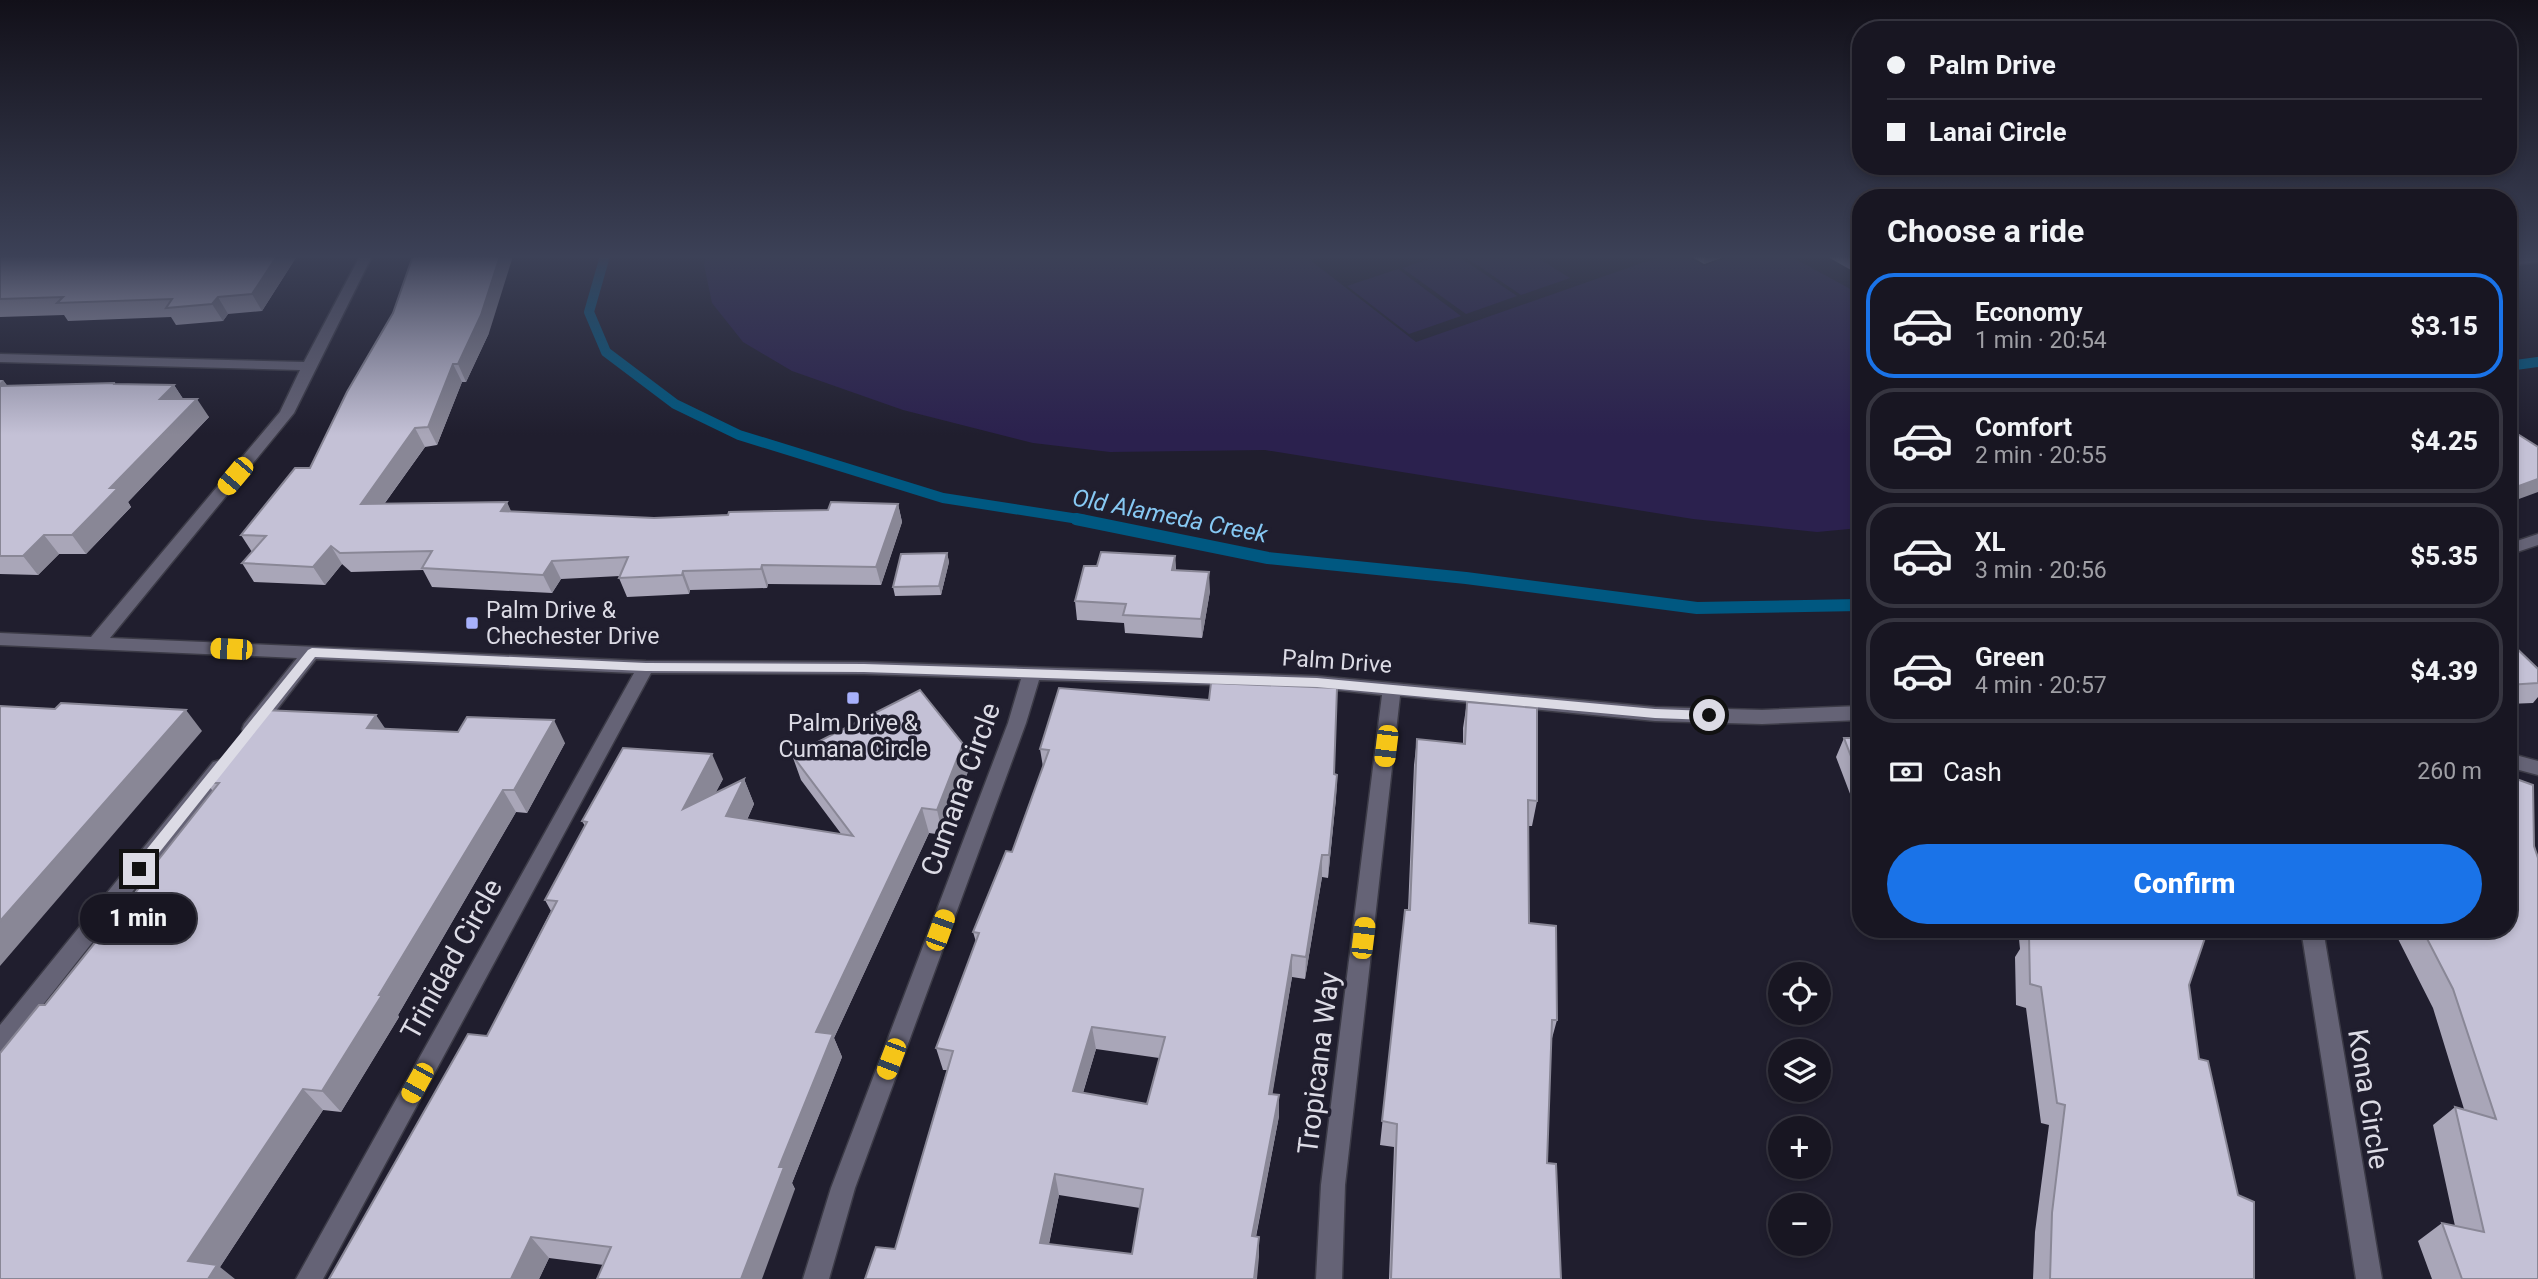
<!DOCTYPE html>
<html lang="en">
<head>
<meta charset="utf-8">
<style>
	:root { --surface:#181622; --page:#211f2a; --text:#f1f3f6; --muted:#9f9fa5; --line:#363540; --accent:#1a73e8 }
	body { margin:0; font-family:Roboto,sans-serif; background:var(--page); color:var(--text); height:100vh; display:flex; flex-direction:column; font-size:26px; white-space:nowrap }
	* { box-sizing:border-box; margin:0 }
	p { font-size:23px; color:var(--muted) }
	.icon { flex:none; width:38px; height:38px; fill:none; stroke:currentColor; stroke-width:2; stroke-linecap:round; stroke-linejoin:round }
	.map { position:relative; flex:1; overflow:hidden }
	.side { position:absolute; left:1852px; top:189px; width:665px; height:749px; display:flex; flex-direction:column; background:var(--surface); border-radius:28px; box-shadow:0 4px 10px #0003,0 0 0 2px var(--line) }
	.side>* { flex:none }
	.banner { position:absolute; left:1852px; top:21px; width:665px; height:154px; border-radius:28px; box-shadow:0 4px 10px #0003,0 0 0 2px var(--line); display:grid; align-content:center; height:154px; padding:0 35px; background:var(--surface) }
	.buttons { position:absolute; left:1768px; top:962px; display:grid; gap:14px }
	.buttons a { display:grid; place-items:center; width:63px; height:63px; border-radius:50%; background:var(--surface); box-shadow:0 4px 10px #0003,0 0 0 2px var(--line); font-size:35px }
	.end { position:absolute; width:32px; height:32px; margin:-16px; border:9px solid #dcdbe5; background:#111; box-shadow:0 0 0 4px #111 }
	.from { border-radius:50% }
	.bubble { position:absolute; height:49px; border-radius:24px; background:var(--surface); box-shadow:0 4px 10px #0003,0 0 0 2px var(--line); font-size:23px; font-weight:800; line-height:49px; text-align:center }
	.car { position:absolute; width:21px; height:42px; margin:-21px -10px; border-radius:9px; box-shadow:0 0 5px 2px #0007; background:linear-gradient(#f5c518 24%,#345 0 40%,#f5c518 0 76%,#345 0 86%,#f5c518 0) }
	.banner b { display:flex; align-items:center; gap:24px; height:66px; font-size:26px }
	.banner b+b { border-top:2px solid var(--line) }
	.banner i { width:18px; height:18px; background:var(--text) }
	ul { padding:0; list-style:none }
	li { display:flex; align-items:center; gap:21px; height:105px; margin:0 14px 10px; padding:0 21px; border:4px solid var(--line); border-radius:28px }
	li div { flex:1 }
	li b { display:block; font-size:26px }
	li em { font-style:normal; font-weight:800 }
	li.active { border-color:var(--accent) }
	li>.icon { width:63px; height:63px; stroke-width:1.5 }
	h2 { padding:0 35px; font-size:32px; line-height:84px }
	.pay { display:flex; align-items:center; gap:18px; height:77px; padding:0 35px; font-size:26px }
	.pay p { margin-inline-start:auto }
	.button { display:flex; gap:14px; margin-top:auto; padding:14px 35px }
	.button a { flex:1; height:80px; border-radius:42px; background:var(--accent); color:#fff; font-size:28px; font-weight:800; line-height:80px; text-align:center }
	.map>svg:first-child { display:block }
	.green { fill:#2b214e }
	.lines { fill:none; stroke-linecap:round; stroke-linejoin:round }
	.stream-far1 { stroke:#005881; stroke-width:10 }
	.stream { stroke:#005881; stroke-width:12 }
	.street-casing { stroke:#3c3b47; stroke-width:3 }
	.street { fill:#656376; fill-rule:evenodd }
	.wall { fill:#a9a6b8; fill-rule:evenodd }
	.shaded-wall { fill:#898796 }
	.building { fill:#c4c1d6; stroke:#898796; stroke-width:2; fill-rule:evenodd }
	.route { fill:#dcdbe5 }
	.poi-dot { fill:#a7b1fc; stroke:#201e2e; stroke-width:2.5 }
	.labels { text-anchor:middle; stroke-width:7; stroke-linejoin:round; paint-order:stroke }
	.poi-label { font-size:23px; fill:#dcdbe5; stroke:#201e2e; text-anchor:start }
	.street-label { font-size:23px; fill:#dcdbe5; stroke:#201e2e }
	.water-label { font-size:24px; font-style:italic; fill:#86c8f3; stroke:#201e2e }
	.near-street-label { font-size:28px; fill:#dcdbe5; stroke:#201e2e }
</style>
</head>
<body>
<div class="map">
<svg width="2538" height="1279" viewBox="0 0 2538 1279">
	<rect width="100%" height="100%" fill="#201e2e"/>
	<path class="green" d="M706,256h615l-11,4 106,82 246,-86h25l17,10 27,-10h59l64,35 6,-2v239l-43,4 -124,-13 -428,-69 -155,2 -77,-9 -130,-33 -111,-39 -49,-29 -31,-39 -8,-38z
		M1438,256h20l59,40 -51,18 -64,-46z
		M1464,256h71l35,22 -49,17z
		M1398,269l63,47 -52,18 -62,-48z"/>
	<g class="lines">
		<path class="stream-far1" d="M605,256l-16,56 17,40 69,52 64,31 204,63 142,22
			M2508,366l30,-4"/>
		<path class="stream" d="M1076,519l192,39 198,20 231,30 163,-3"/>
		<g class="street-casing">
			<path id="street" d="M360,256h12l-78,157 -184,225 536,23 218,1 453,14 338,31 107,3 98,-4v14l-98,4 -107,-3 -255,-25 -55,489 -3,94h-26l5,-94 61,-490 -65,-7 -278,-8 -13,43 -171,465 -26,91h-26l28,-91 177,-465 13,-44 -157,-5 -213,-1 -328,606h-27l338,-606 -318,-14 -58,75h-14l-2,-5 2,-5 53,-66 -297,-13v-12l91,4 189,-225 20,-42 -300,-8v-8l304,8z
				M2538,256v6l-30,4v-8z
				M2538,534v11l-30,10v-11z
				M2508,753l30,8v14l-30,-8z
				M220,760l7,2 3,5 -3,5 -219,277 -8,3v-27l213,-263z
				M2301,929h22l59,350h-26z"/>
		</g>
		<use href="#street" class="street"/>
	</g>
	<path class="wall" d="M0,256h297l-35,55 -34,3 -5,7 -47,4 -5,-8 -103,4 -4,-6 -64,2z
		M1690,256h36l-22,8z
		M1826,256h34v19z
		M489,333l-23,49h-4l-25,63 -12,2 -40,56 126,9 143,6 174,-8 70,-6 4,18 -21,63 -113,-1 -1,4 -77,2 -1,4 -62,3 -8,-19 1,-2 -59,3 -9,14 -120,-6 -9,-17 -72,2 -9,-8 -17,21 -71,-3 -12,-19 10,-11 -11,-17 69,-67z
		M0,380h3l4,6 167,-1 9,14 26,18 -81,85 3,5 -45,47h-27l-21,21 -38,-1z
		M947,553l2,9 -8,33 -46,1 -2,-9z
		M1175,556l1,14 34,21 -8,47 -77,-5 -1,-10 -47,-3 -2,-19 22,-35z
		M2508,640l30,29v28l-5,6 -25,1z
		M1467,702l70,99 -5,25h-4l1,97 28,97 -6,22 -4,121 14,116h-172l5,-132 -14,-2 25,-235h3l6,-145 3,-26 46,5v-16z
		M385,729l180,14 -38,70 -11,-1 -118,203 1,2 -58,95 -18,-2 -103,157 -220,12 45,-274 101,-126 -2,-1 69,-87 -7,-8z
		M1844,738h16v82l-24,-63z
		M963,744l6,25 -26,66 -14,-2 -95,205 8,19 -50,126 3,6 -191,76 -55,-7 -10,21h-210l158,-243 64,-125 -6,-11 40,-74 -3,-5 141,-42 -8,14 29,-14 10,25 -7,16 95,15 -41,-55 -9,-25z
		M1040,749l297,26 -1,23 -8,80 -6,-1 -17,102 -13,-2 -20,117 7,22 -23,121 3,20 -364,-8 52,-179h-4l-7,-22 40,-106 -3,-10 39,-80 31,-85zM1096,1049l63,9 -12,46 -64,-11zM1059,1195l81,13 -8,46 -83,-10z
		M2026,929h182l-19,56 10,74 55,220h-221l2,-47 14,-107 -8,-2 -15,-115 -10,-3 -1,-48 5,-8 -1,-10z
		M2393,929h115l30,350h-106l-14,-38 24,-18 13,3 -22,-101 22,-18 9,2 -31,-101z"/>
	<path class="shaded-wall" d="M277,256h20l-35,55 -10,-17z
		M500,256h13l-24,77 -23,49 -8,-18z
		M1705,256h21l-22,8z
		M218,297l10,17 -5,7 -11,-17z
		M453,364l9,18 -25,63 -9,-18z
		M3,380l14,18 -17,-8v-7z
		M174,385l12,18 -26,-4z
		M197,399l12,18 -81,85 3,5 -45,47 -14,-19 38,-47z
		M415,428l10,19 -54,75 -10,-18z
		M2538,479v13l-30,11v-13z
		M507,502l8,18 -14,-9z
		M898,504l4,18 -21,63 -5,-18z
		M44,535l15,19 -21,21 -15,-19z
		M331,546l11,18 -17,21 -12,-18z
		M947,553l2,9 -8,33 -2,-9z
		M1175,556l1,19 -4,-5z
		M552,561l9,18 -9,14 -9,-18z
		M762,565l6,19 -1,4 -6,-19z
		M683,571l7,19 -1,4 -7,-19z
		M1209,572l1,19 -8,47 -1,-19z
		M186,710l16,21 -202,235v-45z
		M376,715l15,22 -24,-9z
		M554,720l11,23 -38,70 -13,-23z
		M963,744l6,25 -26,66 -6,-25z
		M712,754l11,25 -29,55 -11,-25z
		M1337,775l-1,23 -8,80 1,-23z
		M744,779l10,25 -17,37 -11,-25z
		M503,790l13,22 -118,203 1,2 -58,95 -19,-21z
		M922,808l7,25 -95,205 8,19 -50,126 3,6 -33,90h-21l38,-112 37,-135z
		M1322,855v22l-17,102 1,-22z
		M1292,955v22l-23,138v-21z
		M1092,1027l4,22 -19,63 -4,-21z
		M303,1089l20,21 -103,157 15,12h-27l-20,-18z
		M1279,1095v21l-27,140v-20z
		M1055,1174l4,21 -14,67 -5,-19z
		M531,1237l18,21 -10,21h-28z
		M1259,1237v20l-2,22h-3z"/>
	<path class="building" d="M0,256h277l-25,38 -34,3 -6,7 -46,4 6,-9 -115,4 6,-6 -63,2z
		M413,256h87l-19,59 -23,49h-5l-25,63 -13,1 -54,76 146,-2 -6,9 153,7 74,-3 1,-3 99,-2 3,-8 67,2 -22,63 -114,-2 -1,4 -78,2 -1,4 -63,3 9,-21 -76,4 -9,14 -121,-7 10,-17 -92,2 -9,-7 -18,21 -71,-4 24,-27 -25,-1 54,-67h15l37,-76 46,-79z
		M115,383l-2,1 61,1 -14,14h37l-87,89h8l-46,47h-28l-21,21h-23v-170z
		M2508,428l30,19v32l-30,11z
		M1101,552l74,4 -3,14 37,2 -8,47 -78,-4 3,-11 -51,-3 9,-35h13z
		M947,553l-8,33 -46,1 8,-33z
		M2508,640l30,29v14l-30,2z
		M1211,683l126,5 -3,86 3,1 -8,80h-7l-16,102 -14,-2 -23,139 10,1 -27,141 7,1 -5,42h-389l11,-32 19,2 58,-198 -17,-3 43,-115 -6,-1 33,-81 6,1 37,-102 -9,-1 19,-61 150,12zM1092,1027l73,10 -18,67 -74,-13zM1055,1174l88,15 -11,65 -92,-11z
		M920,690l43,54 -26,66 -15,-2 -106,224 17,2 -54,133h5l-43,112h-144l14,-32 -80,-10 -20,42h-182l139,-245 19,2 70,-135 -12,-1 42,-78 -5,-1 41,-73 89,6 -29,55 61,-30 -18,37 127,20 -61,-81z
		M1467,702l70,6v93l-9,-1 1,123 27,3 1,94h-5l-5,143 9,1 5,115h-170l6,-155 -15,-3 23,-211h5l7,-171 48,5z
		M61,703l125,7 -186,211v-215l55,3z
		M263,710l113,5 -9,13 91,4 9,-15 87,3 -40,70h-11l-124,205h3l-60,96 -19,-2 -115,172 29,4 -9,14h-208v-226l39,-48h6l102,-127h-3l75,-95h-13z
		M1844,738h16v42z
		M2508,776l25,9 1,61 4,12v421h-76l-20,-56 42,9 -29,-125 41,12 -43,-130 -31,-60h86z
		M2034,929h174l-19,56 10,74 9,2 30,134 16,7v77h-204l2,-66 13,-108 -8,-2 -16,-116 -11,-3 -1,-48 5,1z"/>
	<linearGradient id="sky" x2="0" y2="1"><stop stop-color="#121019"/><stop offset="0.59" stop-color="#3c4157"/><stop offset="1" stop-color="#3c4157" stop-opacity="0"/></linearGradient>
	<rect width="2538" height="435" fill="url(#sky)"/>
	<path class="route" d="M312,648l334,15 218,1 453,14 338,31 54,2 6,4 -6,5 -54,-2 -338,-31 -453,-15 -218,-1 -331,-14 -172,216h-9v-8l174,-215z"/>
	<g class="poi-dot">
		<rect x="465" y="616" width="14" height="14" rx="3.5"/>
		<rect x="846" y="691" width="14" height="14" rx="3.5"/>
	</g>
	<g class="labels">
		<g class="poi-label">
			<text x="486" y="618">Palm Drive &amp;<tspan x="486" dy="26">Chechester Drive</tspan></text>
			<text x="853" y="731" text-anchor="middle">Palm Drive &amp;<tspan x="853" dy="26">Cumana Circle</tspan></text>
		</g>
		<g class="street-label">
			<text transform="translate(1337 661) rotate(4)" y="8">Palm Drive</text>
		</g>
		<g class="water-label">
			<text transform="translate(1170 516) rotate(11)" y="8">Old Alameda Creek</text>
		</g>
		<g class="near-street-label">
			<text transform="translate(960 789) rotate(-70)" y="10">Cumana Circle</text>
			<text transform="translate(451 959) rotate(-61)" y="10">Trinidad Circle</text>
			<text transform="translate(1318 1063) rotate(-83)" y="10">Tropicana Way</text>
			<text transform="translate(2369 1099) rotate(81)" y="10">Kona Circle</text>
		</g>
	</g>
</svg>
<div class="buttons">
<a><svg class="icon" aria-label="locate" viewBox="0 0 24 24"><circle cx="12" cy="12" r="6"/><path d="M12 2v4M12 18v4M2 12h4M18 12h4"/></svg></a>
<a><svg class="icon" aria-label="layers" viewBox="0 0 24 24"><path d="M12 4l9 5-9 5-9-5zM3 14l9 5 9-5"/></svg></a>
<a>+</a>
<a>−</a>
</div>
<i class="end from" style="left:1709px;top:715px"></i>
<i class="end" style="left:139px;top:869px"></i>
<div class="bubble" style="left:80px;top:894px;width:116px">1 min</div>
<i class="car" style="left:235px;top:476px;rotate:220deg"></i>
<i class="car" style="left:231px;top:649px;rotate:273deg"></i>
<i class="car" style="left:1386px;top:746px;rotate:187deg"></i>
<i class="car" style="left:940px;top:930px;rotate:20deg"></i>
<i class="car" style="left:1363px;top:938px;rotate:7deg"></i>
<i class="car" style="left:891px;top:1059px;rotate:201deg"></i>
<i class="car" style="left:417px;top:1083px;rotate:209deg"></i>
<div class="banner">
<b><i class="from"></i>Palm Drive</b>
<b><i></i>Lanai Circle</b>
</div>
<section class="side">
<h2>Choose a ride</h2>
<ul>
<li class="active"><svg class="icon" aria-label="car" viewBox="0 0 24 24"><path d="M5 17H2v-5l4-1 3-4h7l3 4 3 1v5h-3M9 17h6M6 11h13"/><circle cx="7" cy="17" r="2"/><circle cx="17" cy="17" r="2"/></svg><div><b>Economy</b><p>1 min · 20:54</p></div><em>$3.15</em></li>
<li><svg class="icon" aria-label="car" viewBox="0 0 24 24"><path d="M5 17H2v-5l4-1 3-4h7l3 4 3 1v5h-3M9 17h6M6 11h13"/><circle cx="7" cy="17" r="2"/><circle cx="17" cy="17" r="2"/></svg><div><b>Comfort</b><p>2 min · 20:55</p></div><em>$4.25</em></li>
<li><svg class="icon" aria-label="car" viewBox="0 0 24 24"><path d="M5 17H2v-5l4-1 3-4h7l3 4 3 1v5h-3M9 17h6M6 11h13"/><circle cx="7" cy="17" r="2"/><circle cx="17" cy="17" r="2"/></svg><div><b>XL</b><p>3 min · 20:56</p></div><em>$5.35</em></li>
<li><svg class="icon" aria-label="car" viewBox="0 0 24 24"><path d="M5 17H2v-5l4-1 3-4h7l3 4 3 1v5h-3M9 17h6M6 11h13"/><circle cx="7" cy="17" r="2"/><circle cx="17" cy="17" r="2"/></svg><div><b>Green</b><p>4 min · 20:57</p></div><em>$4.39</em></li>
</ul>
<div class="pay"><svg class="icon" aria-label="cash" viewBox="0 0 24 24"><path d="M3 7h18v10H3z"/><circle cx="12" cy="12" r="2"/></svg>Cash<p>260 m</p></div>
<div class="button"><a>Confirm</a></div>
</section>
</div>
</body>
</html>
